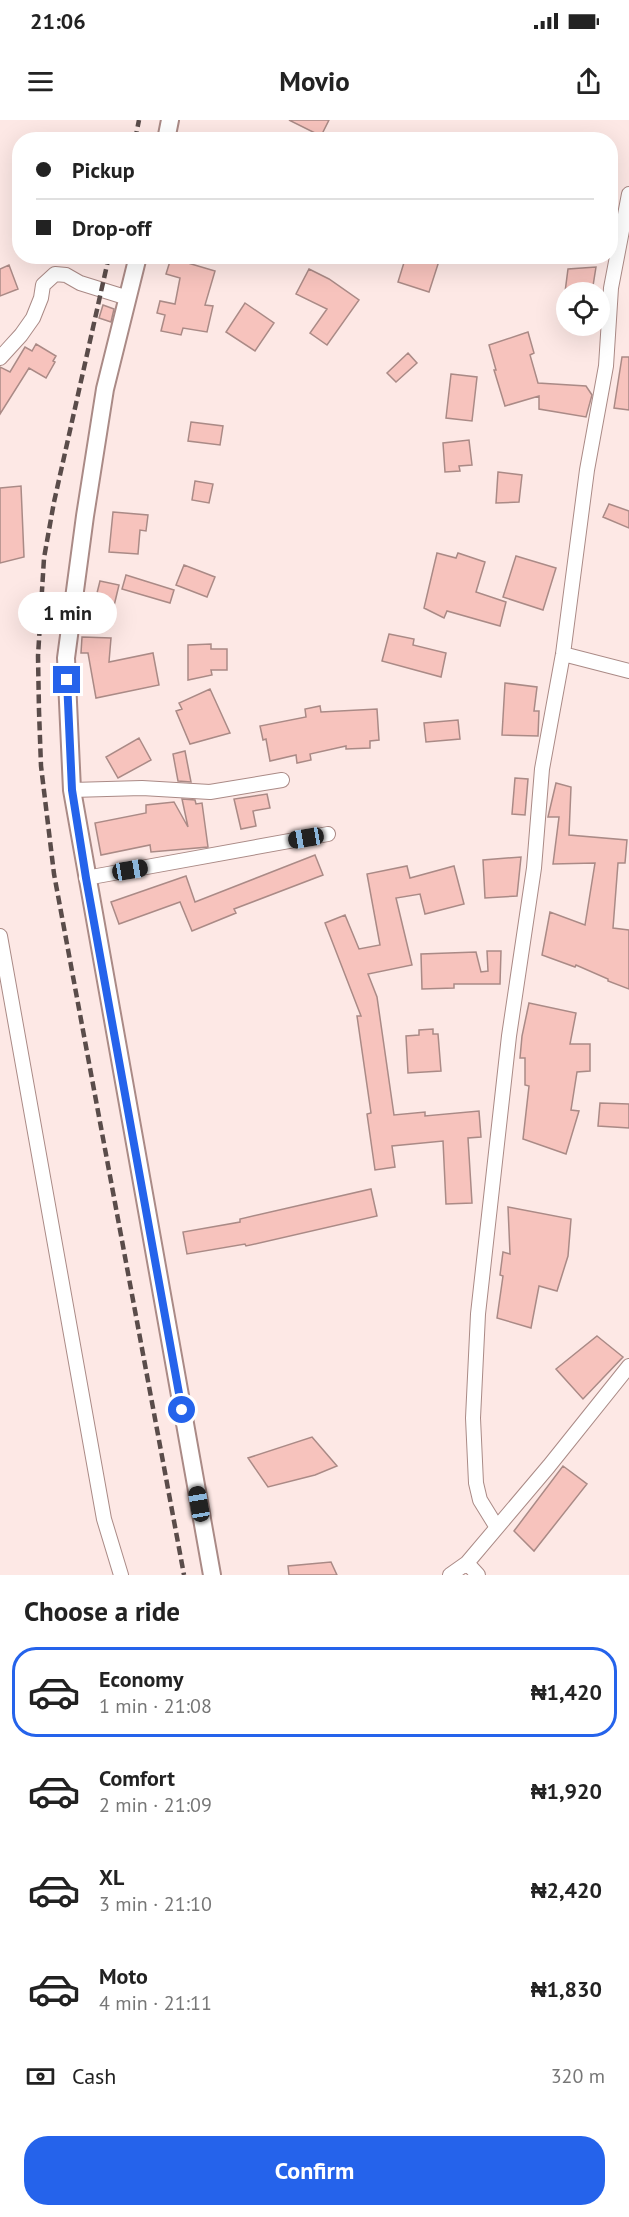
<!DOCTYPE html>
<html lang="en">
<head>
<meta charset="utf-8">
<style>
	:root { --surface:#fff; --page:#f6f6f6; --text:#222; --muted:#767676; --line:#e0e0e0; --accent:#2563eb }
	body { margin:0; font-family:"PT Sans",sans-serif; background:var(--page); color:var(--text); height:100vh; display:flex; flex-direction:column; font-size:22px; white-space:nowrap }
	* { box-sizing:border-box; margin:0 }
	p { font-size:20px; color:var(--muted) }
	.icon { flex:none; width:33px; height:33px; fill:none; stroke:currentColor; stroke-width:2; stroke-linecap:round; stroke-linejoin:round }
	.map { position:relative; height:1455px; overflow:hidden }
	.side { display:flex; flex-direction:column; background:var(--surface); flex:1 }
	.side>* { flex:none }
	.hud { position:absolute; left:12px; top:12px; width:606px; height:132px; border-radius:24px; box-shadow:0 6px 24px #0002; display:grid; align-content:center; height:132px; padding:0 24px; background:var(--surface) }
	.fabs { position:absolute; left:556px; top:162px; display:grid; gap:12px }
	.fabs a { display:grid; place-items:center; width:54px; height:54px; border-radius:50%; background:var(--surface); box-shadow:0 6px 24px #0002; font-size:30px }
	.end { position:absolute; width:27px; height:27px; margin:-14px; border:8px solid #2563eb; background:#fff; box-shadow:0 0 0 3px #fff }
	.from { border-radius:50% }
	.bubble { position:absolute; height:42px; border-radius:21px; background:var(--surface); box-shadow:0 6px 24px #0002; font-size:20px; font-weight:600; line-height:42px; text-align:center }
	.car { position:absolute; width:18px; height:36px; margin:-18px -9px; border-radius:8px; box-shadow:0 0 4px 2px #0007; background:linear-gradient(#222 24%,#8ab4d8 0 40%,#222 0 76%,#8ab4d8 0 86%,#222 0) }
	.hud b { display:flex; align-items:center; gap:21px; height:57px; font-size:22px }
	.hud b+b { border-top:2px solid var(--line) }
	.hud i { width:15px; height:15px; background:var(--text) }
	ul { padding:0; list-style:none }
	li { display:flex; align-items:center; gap:18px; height:90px; margin:0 12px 9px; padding:0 12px; border:3px solid transparent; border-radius:24px }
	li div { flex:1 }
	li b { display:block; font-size:22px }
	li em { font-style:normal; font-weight:600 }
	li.active { border-color:var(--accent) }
	li>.icon { width:54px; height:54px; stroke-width:1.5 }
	h2 { padding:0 24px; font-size:27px; line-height:72px }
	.pay { display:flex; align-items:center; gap:15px; height:66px; padding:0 24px; font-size:22px }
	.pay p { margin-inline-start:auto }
	.action { display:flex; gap:12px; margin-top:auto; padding:12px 24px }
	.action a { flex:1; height:69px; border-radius:24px; background:var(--accent); color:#fff; font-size:24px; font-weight:600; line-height:69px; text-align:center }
	.status { display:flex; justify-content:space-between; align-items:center; height:42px; padding:0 30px; background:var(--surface); direction:ltr }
	.status svg { height:16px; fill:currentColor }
	header { display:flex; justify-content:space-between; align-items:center; height:78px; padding:0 24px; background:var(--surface); font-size:27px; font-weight:600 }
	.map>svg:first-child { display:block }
	.building { fill:#f7c3bd; stroke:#aa8a86; stroke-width:1.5 }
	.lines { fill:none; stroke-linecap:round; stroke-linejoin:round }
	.minor-casing { stroke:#aa8a86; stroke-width:16 }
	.tertiary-casing { stroke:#aa8a86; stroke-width:20 }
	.minor { stroke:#fff; stroke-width:14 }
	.tertiary { stroke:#fff; stroke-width:16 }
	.rail { stroke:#5a4c4a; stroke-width:4.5; stroke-dasharray:9 4.5; stroke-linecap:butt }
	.route { stroke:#2563eb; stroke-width:8 }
</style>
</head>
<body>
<div class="status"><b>21:06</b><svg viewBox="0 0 49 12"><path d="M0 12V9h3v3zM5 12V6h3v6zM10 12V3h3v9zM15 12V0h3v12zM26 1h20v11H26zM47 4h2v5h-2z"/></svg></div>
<header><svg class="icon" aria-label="menu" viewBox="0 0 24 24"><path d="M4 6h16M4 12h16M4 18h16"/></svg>Movio<svg class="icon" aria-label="share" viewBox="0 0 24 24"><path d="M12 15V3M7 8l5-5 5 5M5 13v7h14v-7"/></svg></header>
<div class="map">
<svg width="629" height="1455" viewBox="0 0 629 1455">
	<rect width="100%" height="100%" fill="#fde8e5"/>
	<path class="building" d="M289,0h40l-8,16z
		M406,136h20l13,5 -10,31 -31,-10z
		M171,138l44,13 -10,34 8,1 -6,26 -24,-4 -2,7 -20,-4 4,-16 -8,-2 3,-12 15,3 5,-26 -14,-4z
		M9,145l9,24 -18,7v-27z
		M596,147l-4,25h-27l3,-23z
		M309,149l20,10 30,21 -32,45 -17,-12 17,-24 -31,-15z
		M245,183l29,20 -19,28 -29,-19z
		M103,185l11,4 -3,13 -12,-4z
		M528,212l6,21 -4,2 8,28 48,3 6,9 -6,22 -47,-8v-13l-34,10 -11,-36h2l-7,-25z
		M36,224l20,12 -3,5 2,1 -9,16 -17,-10 -29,46v-47l10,5 15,-25 7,4z
		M408,233l9,10 -21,19 -9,-9z
		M622,237h7v53l-15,-2z
		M451,254l26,3 -5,44 -26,-3z
		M191,302l32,4 -3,19 -32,-4z
		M469,320l3,25 -13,1 1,5 -15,1 -2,-29z
		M498,352l24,3 -3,27 -23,1z
		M195,361l18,3 -4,19 -17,-3z
		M21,366l3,71 -24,6v-75z
		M609,384l20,7v17l-26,-11z
		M113,392l35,3 -2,16 -6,-1 -2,24 -29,-2z
		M437,433l19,5 2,-5 27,9 -9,30 30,10 -6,24 -53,-15 -3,7 -20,-10z
		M516,436l40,12 -13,42 -40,-13z
		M184,445l31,12 -8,20 -31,-12z
		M126,455l48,15 -4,13 -48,-14z
		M100,461l19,4 -6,25 -19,-5z
		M389,514l25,5 -1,6 33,8 -5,24 -59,-16z
		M82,517l29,1 -2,24 44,-9 6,32 -63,13 -8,-45h-7z
		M211,524v5h16v21h-16l1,5 -24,5v-35z
		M505,563l32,4 -3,24h5l-1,25 -36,-1z
		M210,569l20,44 -40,11 -14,-33 6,-2 -3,-6z
		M320,586l1,6 56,-3 2,31 -9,1v7l-24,1v-3l-36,8 1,6 -14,3 -1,-8 -26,6 -4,-22 -3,1 -3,-14 46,-9 -1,-8z
		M458,600l2,19 -34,3 -2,-19z
		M139,618l12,22 -33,18 -12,-21z
		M185,631l6,31 -13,-1 -5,-27z
		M515,658l13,1 -3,36 -13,-1z
		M556,663l15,4 -2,48 58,5 -2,23h-7l-5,65 16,2v59l-21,-8v-2l-32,-14 -1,2 -33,-12 8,-43 35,13 10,-62 -42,1 6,-47h-11z
		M267,674l3,14 -17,3 3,15 -15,3 -7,-30z
		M182,679l13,1 1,4 6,-1 6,44 -57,5 -1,-7 -49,10 -6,-32 51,-10v-8l28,-3 14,25z
		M315,735l8,20 -89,34 2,4 -44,18 -12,-29 -61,22 -8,-22 75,-26 9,26z
		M521,737l-4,39 -32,2 -2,-38z
		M407,746l3,12 44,-12 10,38 -39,10 -5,-20 -24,4 16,67 -44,9 9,23 17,118 31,-3v4l54,-5 2,26 -13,1 4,65 -26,1 -3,-63 -51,5 3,21 -20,3 -8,-56 4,-1 -14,-97h4l-36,-93 20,-8 14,34 21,-4 -13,-71z
		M487,831h14l-1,33h-46v4l-32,1 -1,-35 55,-2 5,20 7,-1z
		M529,883l47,10 -6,31h20v27l-13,1 -6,38 8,1 -13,43 -43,-15 6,-53 -4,-1v-27h-5l2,-22z
		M433,909v5h5l3,37 -33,2 -2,-37 13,-1v-5z
		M600,983l29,1v24l-31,-2z
		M371,1069l6,27 -131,30 -1,-2 -58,10 -4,-22 57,-10v-3z
		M508,1087l63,12 -3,37 -11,35 -18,-5 -8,42 -34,-10 6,-42 -3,-1 3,-23 7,2z
		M597,1216l26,21 -40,42 -27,-30z
		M312,1317l25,29 -22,9 -47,12 -20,-29z
		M563,1346l24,18 -53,67 -20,-20z
		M331,1442l6,13h-48l-1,-9z"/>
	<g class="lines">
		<g class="minor-casing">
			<path id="minor" d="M0,238l21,-23 12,-17 8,-20 2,-13 12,-11 11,1 14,8 48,15
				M563,534l66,17
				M72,670l70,-2 68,4 72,-12
				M86,758l242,-44
				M0,816l104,583 17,56
				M496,1406l-16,-26 -4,-17 -3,-65 5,-104 31,-278 25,-168 8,-99 21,-115 24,-184 19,-104 5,-78 18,-94
				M467,1443l11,12
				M450,1455l17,-12 82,-97 80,-100"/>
		</g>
		<g class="tertiary-casing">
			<path id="tertiary" d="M166,20l4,-20
				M138,136l-33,133 -20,127 -19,142 6,132 140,785"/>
		</g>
		<use href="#minor" class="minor"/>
		<use href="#tertiary" class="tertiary"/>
		<path class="rail" d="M135,20l4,-20
			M109,136l-55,246 -10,56 -6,98 1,55 2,55 13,108 130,701"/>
	</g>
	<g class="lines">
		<path class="route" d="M67,560l5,110 14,88 96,532"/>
	</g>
</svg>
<div class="fabs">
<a><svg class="icon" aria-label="locate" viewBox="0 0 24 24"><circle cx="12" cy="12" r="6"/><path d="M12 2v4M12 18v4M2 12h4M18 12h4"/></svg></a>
</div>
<i class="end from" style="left:182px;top:1290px"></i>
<i class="end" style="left:67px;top:560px"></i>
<div class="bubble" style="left:18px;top:472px;width:99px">1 min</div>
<i class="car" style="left:306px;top:718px;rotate:260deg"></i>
<i class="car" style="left:130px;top:750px;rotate:80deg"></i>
<i class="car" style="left:199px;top:1384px;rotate:350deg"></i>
<div class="hud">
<b><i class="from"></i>Pickup</b>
<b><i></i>Drop-off</b>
</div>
</div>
<section class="side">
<h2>Choose a ride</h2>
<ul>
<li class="active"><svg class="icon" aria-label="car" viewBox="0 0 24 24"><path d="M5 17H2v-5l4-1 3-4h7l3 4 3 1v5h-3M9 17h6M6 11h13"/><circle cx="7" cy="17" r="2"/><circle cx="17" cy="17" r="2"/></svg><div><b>Economy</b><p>1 min · 21:08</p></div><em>₦1,420</em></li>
<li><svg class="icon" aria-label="car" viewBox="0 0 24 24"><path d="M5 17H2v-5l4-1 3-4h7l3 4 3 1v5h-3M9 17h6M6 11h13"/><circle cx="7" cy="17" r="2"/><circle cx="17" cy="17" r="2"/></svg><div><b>Comfort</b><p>2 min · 21:09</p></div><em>₦1,920</em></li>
<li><svg class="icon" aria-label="car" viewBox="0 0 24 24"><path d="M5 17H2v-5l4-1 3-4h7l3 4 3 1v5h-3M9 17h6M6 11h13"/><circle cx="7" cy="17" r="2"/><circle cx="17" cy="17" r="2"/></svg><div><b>XL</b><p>3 min · 21:10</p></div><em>₦2,420</em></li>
<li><svg class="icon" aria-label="car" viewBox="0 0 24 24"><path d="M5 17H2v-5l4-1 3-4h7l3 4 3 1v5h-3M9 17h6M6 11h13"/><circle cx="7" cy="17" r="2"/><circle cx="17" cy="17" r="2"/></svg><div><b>Moto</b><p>4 min · 21:11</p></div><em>₦1,830</em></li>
</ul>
<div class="pay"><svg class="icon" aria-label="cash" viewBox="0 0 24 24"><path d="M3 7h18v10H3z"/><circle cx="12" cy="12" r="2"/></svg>Cash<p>320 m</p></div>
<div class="action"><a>Confirm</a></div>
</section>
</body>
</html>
